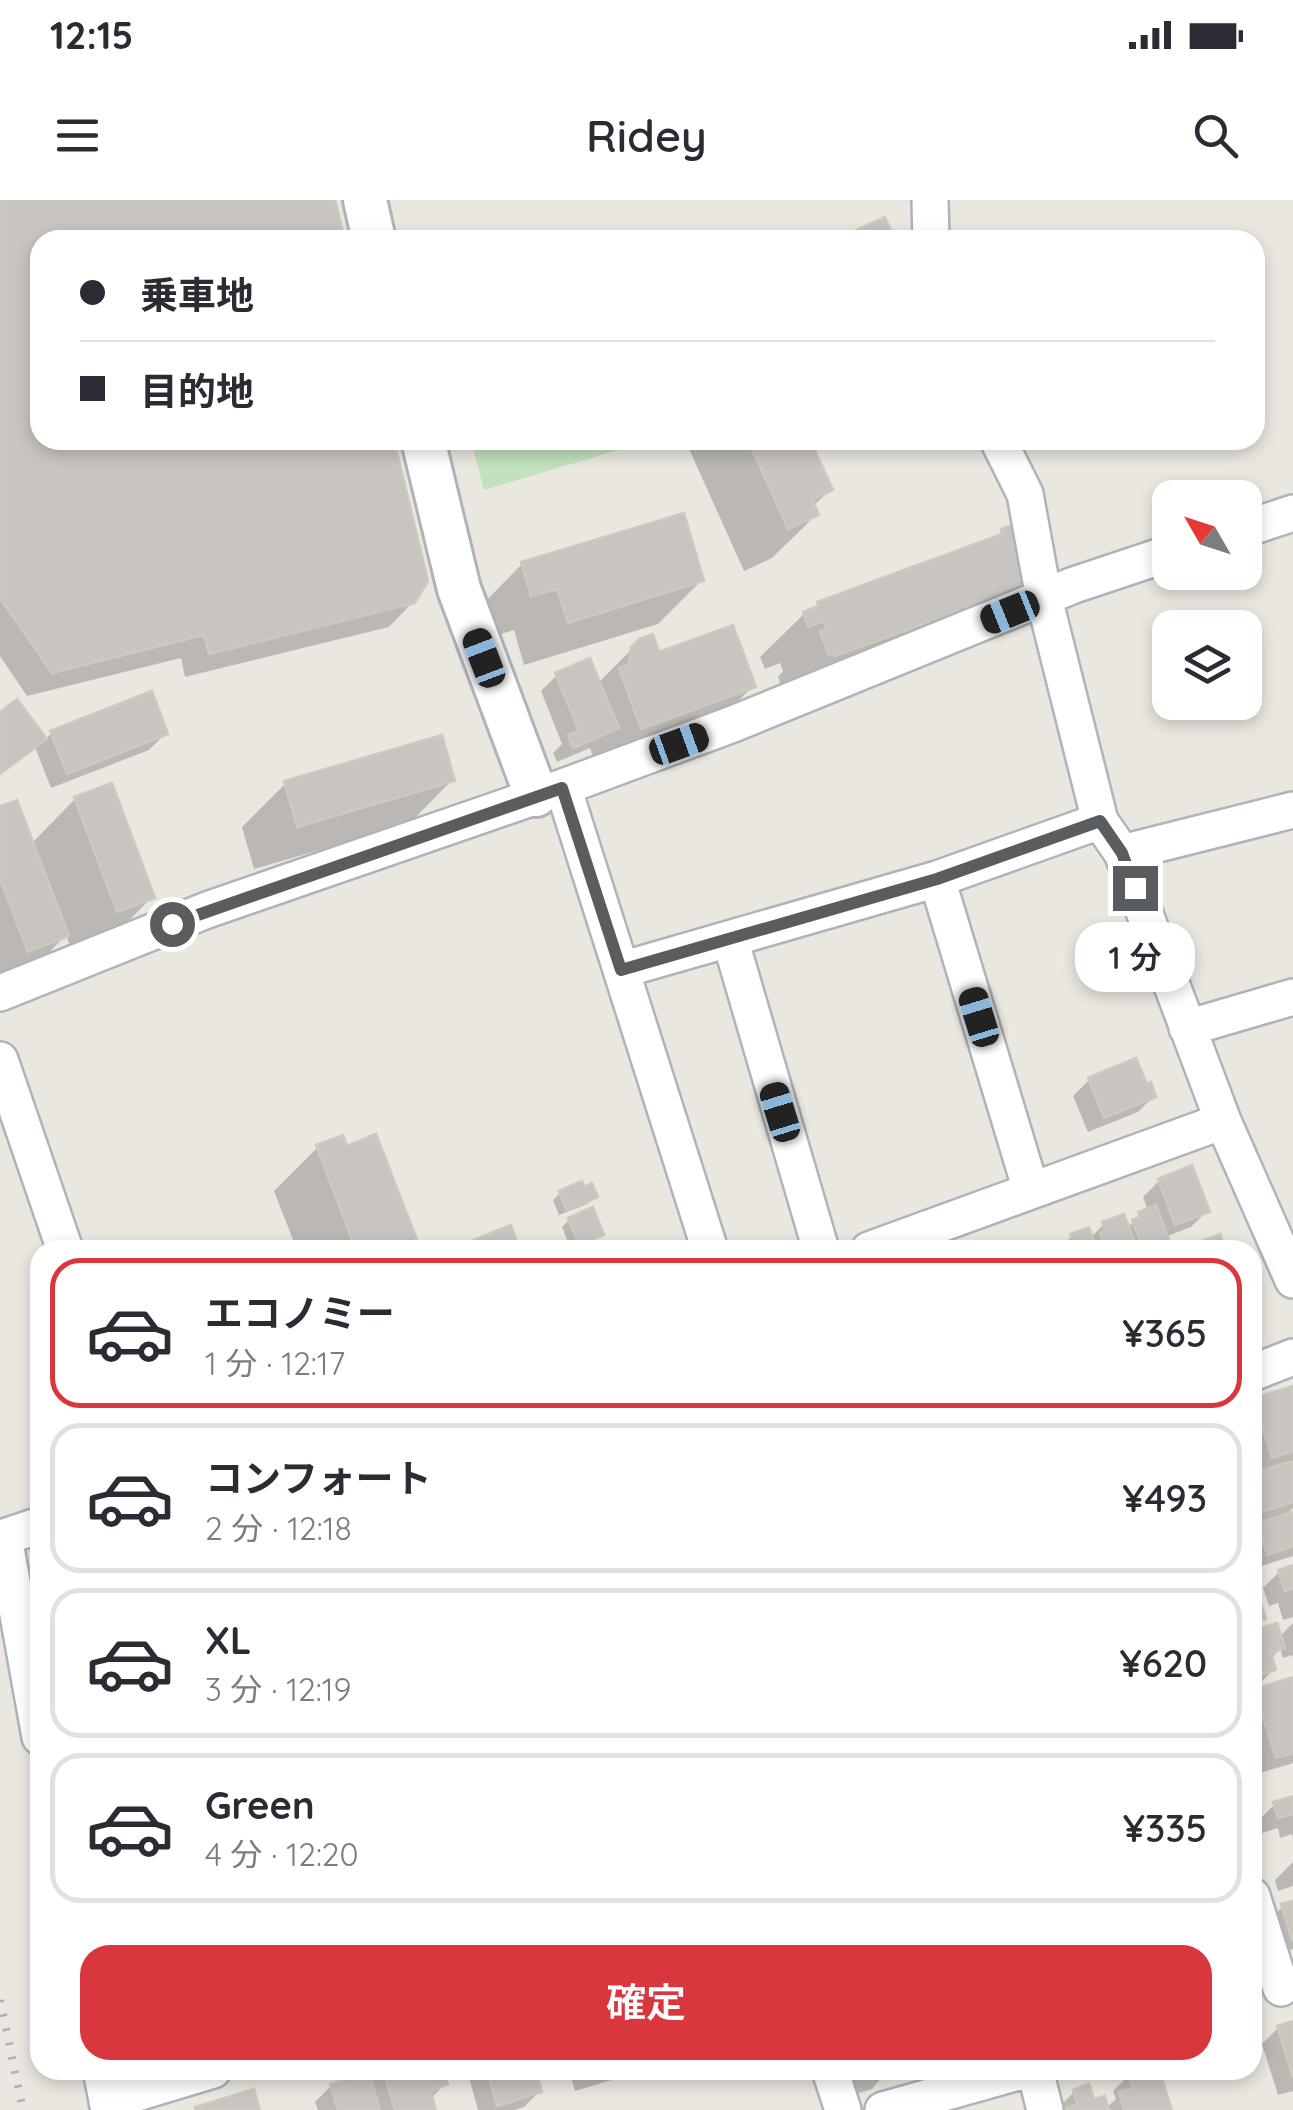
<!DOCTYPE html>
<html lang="ja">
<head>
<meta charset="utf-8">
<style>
	:root { --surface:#fff; --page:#f7f7f7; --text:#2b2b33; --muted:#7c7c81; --line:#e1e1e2; --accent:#da363d }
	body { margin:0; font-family:Quicksand,"Noto Sans JP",sans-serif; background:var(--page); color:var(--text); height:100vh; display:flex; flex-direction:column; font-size:38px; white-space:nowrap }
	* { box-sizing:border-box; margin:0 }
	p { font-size:32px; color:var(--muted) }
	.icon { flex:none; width:55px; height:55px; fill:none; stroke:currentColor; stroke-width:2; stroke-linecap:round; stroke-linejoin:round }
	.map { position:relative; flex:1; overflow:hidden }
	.side { position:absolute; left:30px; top:1040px; width:1232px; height:840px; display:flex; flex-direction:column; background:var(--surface); border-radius:30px; box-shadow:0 5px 15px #0003 }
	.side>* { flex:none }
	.top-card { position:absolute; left:30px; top:30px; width:1235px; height:220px; border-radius:30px; box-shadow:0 5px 15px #0003; display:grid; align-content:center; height:220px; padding:0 50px; background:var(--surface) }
	.needle { width:65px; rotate:309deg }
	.tools { position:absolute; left:1152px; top:280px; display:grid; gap:20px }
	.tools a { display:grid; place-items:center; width:110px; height:110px; border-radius:20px; background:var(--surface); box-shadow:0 5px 15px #0003; font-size:50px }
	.end { position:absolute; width:45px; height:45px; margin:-22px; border:12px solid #595d60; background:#fff; box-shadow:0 0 0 5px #fff }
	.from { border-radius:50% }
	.bubble { position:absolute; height:70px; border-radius:30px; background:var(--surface); box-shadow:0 5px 15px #0003; font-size:32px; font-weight:600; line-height:70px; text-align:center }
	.car { position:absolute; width:30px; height:60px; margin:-30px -15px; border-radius:12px; box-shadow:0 0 8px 2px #0007; background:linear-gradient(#222 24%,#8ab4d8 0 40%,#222 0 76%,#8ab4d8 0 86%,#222 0) }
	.top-card b { display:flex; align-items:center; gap:35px; height:95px; font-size:38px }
	.top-card b+b { border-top:2px solid var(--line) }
	.top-card i { width:25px; height:25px; background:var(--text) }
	ul { padding:18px 0 0; list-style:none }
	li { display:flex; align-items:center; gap:30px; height:150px; margin:0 20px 15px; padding:0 30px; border:5px solid var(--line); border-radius:30px }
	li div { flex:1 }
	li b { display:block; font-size:38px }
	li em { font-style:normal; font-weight:600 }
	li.selected { border-color:var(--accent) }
	li>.icon { width:90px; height:90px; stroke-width:1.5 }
	.button { display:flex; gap:20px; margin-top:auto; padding:20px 50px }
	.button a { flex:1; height:115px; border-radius:30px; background:var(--accent); color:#fff; font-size:40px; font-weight:600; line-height:115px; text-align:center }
	.status { display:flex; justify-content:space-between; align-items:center; height:70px; padding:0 50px; background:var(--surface); direction:ltr }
	.status svg { height:28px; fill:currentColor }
	header { display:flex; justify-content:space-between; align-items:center; height:130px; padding:0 50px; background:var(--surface); font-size:45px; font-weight:600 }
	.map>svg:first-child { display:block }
	.green { fill:#c2e1bd }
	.shadow { fill:#0003 }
	.building { fill:#c8c4bf; stroke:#cec8bf; stroke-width:2.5 }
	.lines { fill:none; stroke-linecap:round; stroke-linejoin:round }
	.minor-casing { stroke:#b0b3b7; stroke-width:40 }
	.tertiary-casing { stroke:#b0b3b7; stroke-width:48 }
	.minor { stroke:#fff; stroke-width:35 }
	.tertiary { stroke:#fff; stroke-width:42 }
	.rail { stroke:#afb0b0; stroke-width:8; stroke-dasharray:2.5 12; stroke-linecap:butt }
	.route { stroke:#595d60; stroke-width:12 }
</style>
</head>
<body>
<div class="status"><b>12:15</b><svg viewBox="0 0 49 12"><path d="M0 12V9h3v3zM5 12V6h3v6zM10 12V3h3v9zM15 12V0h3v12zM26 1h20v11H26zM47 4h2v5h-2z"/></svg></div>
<header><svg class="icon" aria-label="menu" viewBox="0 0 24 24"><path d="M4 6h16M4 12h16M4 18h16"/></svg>Ridey<svg class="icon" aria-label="search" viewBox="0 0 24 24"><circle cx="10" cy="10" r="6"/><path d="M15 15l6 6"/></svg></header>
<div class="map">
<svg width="1293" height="1910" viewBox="0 0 1293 1910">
	<rect width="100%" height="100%" fill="#eae7e0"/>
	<path class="green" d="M471,240h181l-168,50z"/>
	<path class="shadow" d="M0,0h333l9,40h-302v200h351l22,162 -24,25 -204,50 -4,-19 -154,38 -27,-40z
		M685,240h123l22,50 -18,17 4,8 -44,43 -28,13z
		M1002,331l22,54 -239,112 -7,-20 5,-6 -3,-8 -15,6 -5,-12 44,-43 8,-3 6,-6 176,-66z
		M522,364l180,16 -44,44 -134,41 -10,-35 -26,8 -9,-30z
		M640,441l18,14 95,31 -43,44 -112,41 -8,-23 -33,14 -4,-9 9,-9 -21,-53 16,-16 41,8z
		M0,515l44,25 8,-7 113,1 -16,16 -98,38 -16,-41 -35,28z
		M452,580l-43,44 -155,45 -12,-42 43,-43z
		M75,599l77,98 -43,44 -36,13 -7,-19 -43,44 -23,9v-179l31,35z
		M1089,880l65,16 -16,16 -50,20 -15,-36z
		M317,948l29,1 72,101h-121l-23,-59z
		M1159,981l48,30 -16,16 -26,10 4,10 -3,3h-101l-1,-6 8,-8 18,2 13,-13 24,4 13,-15 8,-3 -5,-14z
		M560,993l35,4 -8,7 -28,11 -6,-15z
		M569,1020l32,14 -7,7 -23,9 -9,-23z
		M1055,1043l2,7h-20z
		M1293,1188v120l-10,10 10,-3v41l-41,13v-37l11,-11 -11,4v-44l16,-12 -12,3 -4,-11v-59z
		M1293,1368v49l-10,3 -5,-17 -9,3 -6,-18 16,-16z
		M40,1369v54l-7,2 -6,-42z
		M1293,1423v34l-1,-2 -9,3 -3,-9 -10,11 3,10 -16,16 -5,1v-54l27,4z
		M1293,1479v84l-33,10 -8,-24v-55l4,-3z
		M1293,1599v40l-1,-5 -12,4 -2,-10 -16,5 -4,-12 16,-16z
		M1293,1662v24l-15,5 -3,-11z
		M1293,1703v46l-17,5 -10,-31 16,-16z
		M1293,1823v68l-15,4 -16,-51 16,-16z
		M383,1870h58l4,14 -15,15 3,11h-115l-3,-8 16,-16 39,-3z
		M467,1870h66l7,21 -16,16 -9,3h-37z
		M569,1870h55l-9,9 -40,12z
		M841,1870h47l-16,19 -23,7z
		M908,1870h32l-10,11 -6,2 -3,-10 -11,3z
		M1129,1875l19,11 21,24h-110l-1,-2 16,-16 32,16 10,-9 -3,-8z"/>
	<path class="building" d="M0,0h335l10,40h-305v200h354l34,141 -13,22 -206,51 -5,-19 -152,38 -52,-75z
		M885,17l10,23h-60z
		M748,240h62l23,50 -21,10 7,15 -31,14z
		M684,313l20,68 -136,42 -11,-34 -26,7 -10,-34z
		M1020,322l6,65 -191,69 -7,-2 -8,-23 7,-2 -3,-8 -16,6 -5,-15 15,-6 -1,-4 185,-68 -1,-5z
		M733,425l23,62 -115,42 -22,-61 10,-4 2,-17 8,-8 14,-5 6,18z
		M590,458l29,70 -46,20 -5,-13 11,-4 -24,-58z
		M152,491l16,43 -101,40 -17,-43z
		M17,499l30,40 -47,35v-62z
		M442,535l13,46 -158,46 -13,-46z
		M112,583l43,115 -38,14 -43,-115z
		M17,600l52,136 -41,16 -28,-73v-73z
		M1136,858l11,26 4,-2 5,15 -52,21 -16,-40z
		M376,934l45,116h-65l-40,-105 27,-10 4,11z
		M1192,965l18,47 -35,13 -17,-46z
		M582,981l2,6 8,-4 6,14 -32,13 -7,-19z
		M1156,1005l16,43 -6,2h-22l-12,-30 8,-3 -2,-5z
		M593,1007l11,28 -25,10 -11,-27z
		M1124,1014l14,36h-32l-6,-17 5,-2 -3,-9z
		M511,1025l9,25h-60l-1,-4z
		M1089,1027l8,23h-30l-2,-4 9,-3 -4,-9z
		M1220,1034l6,16h-41l-1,-2z
		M1293,1186v65l-21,7 -19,-60z
		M1293,1261v41l-37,12 -4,-12v-23l13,-4 -2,-5z
		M1293,1312v34l-26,9 -9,-32z
		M1293,1365v23l-8,3 -7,-21z
		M1252,1378l14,41 -14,4z
		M1277,1423l8,25 -14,5 5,17 -24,7v-47z
		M1293,1477v76l-17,5 -22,-69z
		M1293,1596v18l-15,4 -5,-16z
		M1293,1701v39h-1l-11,-36z
		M1293,1821v57l-16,-52z
		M383,1870h60l5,14 -17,7 5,19h-41z
		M487,1870h49l6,22 -45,14z
		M1138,1870h8l4,12 12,-3 10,31h-48l-5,-18 14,-4 -5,-15z
		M369,1872l11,38h-42l-8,-26z
		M1089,1884l5,15 11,-3 4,14h-48l16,-6 -4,-14z
		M254,1889l6,21h-64l-1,-3z"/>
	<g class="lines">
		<g class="minor-casing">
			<path id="minor" d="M930,0l1,40
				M998,240l27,54 19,104 56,223 22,32 101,268 70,159
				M1245,329l48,-16
				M563,587l147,463
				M1122,653l171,-43
				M937,679l94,311
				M730,739l91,311
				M621,770l316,-91 163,-58
				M0,793l207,-83 356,-123 170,-63 341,-139 96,-32
				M1187,828l106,-31
				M0,860l65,190
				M869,1050l354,-129
				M1252,1173l41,-16
				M40,1325l-36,12 36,200
				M1252,1696l29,92
				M101,1870l8,40
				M830,1870l13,40
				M1035,1870l10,40
				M107,1902l106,-32
				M883,1910l142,-40"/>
		</g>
		<g class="tertiary-casing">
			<path id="tertiary" d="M365,0l9,40
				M423,240l36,149 77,206"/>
		</g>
		<use href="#minor" class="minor"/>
		<use href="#tertiary" class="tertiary"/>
		<path class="rail" d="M0,1800l23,110"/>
	</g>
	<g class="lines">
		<path class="route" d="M172,724l390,-136 59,182 316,-91 163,-58 22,32 13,35"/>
	</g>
</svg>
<div class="tools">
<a><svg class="needle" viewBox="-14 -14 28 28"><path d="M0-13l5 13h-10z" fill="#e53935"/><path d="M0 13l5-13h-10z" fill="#7c7c81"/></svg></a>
<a><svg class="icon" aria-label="layers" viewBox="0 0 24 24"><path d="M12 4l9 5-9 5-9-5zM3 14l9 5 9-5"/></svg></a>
</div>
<i class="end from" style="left:172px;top:724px"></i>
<i class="end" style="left:1135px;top:688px"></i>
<div class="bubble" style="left:1075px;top:722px;width:120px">1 分</div>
<i class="car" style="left:1010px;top:412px;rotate:248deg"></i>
<i class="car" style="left:484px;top:458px;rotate:339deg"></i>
<i class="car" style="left:679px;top:544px;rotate:70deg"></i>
<i class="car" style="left:979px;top:817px;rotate:343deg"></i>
<i class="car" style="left:780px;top:912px;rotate:343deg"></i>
<div class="top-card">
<b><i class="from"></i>乗車地</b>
<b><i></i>目的地</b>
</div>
<section class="side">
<ul>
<li class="selected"><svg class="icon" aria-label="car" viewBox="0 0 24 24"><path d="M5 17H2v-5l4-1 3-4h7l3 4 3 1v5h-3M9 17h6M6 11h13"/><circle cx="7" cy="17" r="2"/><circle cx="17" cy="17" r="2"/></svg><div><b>エコノミー</b><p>1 分 · 12:17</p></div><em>¥365</em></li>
<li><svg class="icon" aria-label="car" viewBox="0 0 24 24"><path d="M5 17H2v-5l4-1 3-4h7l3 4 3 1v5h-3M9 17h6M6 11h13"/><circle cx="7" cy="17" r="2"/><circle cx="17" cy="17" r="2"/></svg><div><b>コンフォート</b><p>2 分 · 12:18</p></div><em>¥493</em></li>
<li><svg class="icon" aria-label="car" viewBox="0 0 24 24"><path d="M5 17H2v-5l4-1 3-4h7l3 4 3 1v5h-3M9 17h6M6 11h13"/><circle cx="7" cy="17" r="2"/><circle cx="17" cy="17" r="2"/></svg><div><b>XL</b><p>3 分 · 12:19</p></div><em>¥620</em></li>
<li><svg class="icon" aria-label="car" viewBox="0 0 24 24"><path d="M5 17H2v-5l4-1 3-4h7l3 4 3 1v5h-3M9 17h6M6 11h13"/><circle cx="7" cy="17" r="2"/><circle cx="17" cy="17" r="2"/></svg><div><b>Green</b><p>4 分 · 12:20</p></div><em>¥335</em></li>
</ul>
<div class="button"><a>確定</a></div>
</section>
</div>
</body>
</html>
